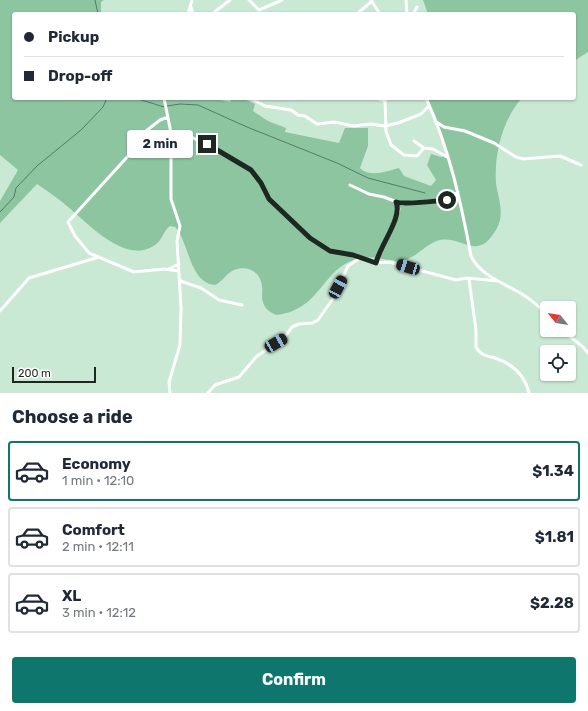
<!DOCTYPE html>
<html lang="en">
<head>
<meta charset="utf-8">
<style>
	:root { --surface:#fff; --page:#f2f2f3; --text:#1f2937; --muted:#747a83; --line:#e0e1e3; --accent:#0f766e }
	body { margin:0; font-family:Rubik,sans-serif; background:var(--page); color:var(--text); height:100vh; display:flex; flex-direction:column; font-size:15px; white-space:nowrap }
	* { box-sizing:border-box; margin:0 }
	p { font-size:13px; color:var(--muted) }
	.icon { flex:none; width:22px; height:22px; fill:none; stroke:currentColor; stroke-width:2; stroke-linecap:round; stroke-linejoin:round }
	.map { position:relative; height:393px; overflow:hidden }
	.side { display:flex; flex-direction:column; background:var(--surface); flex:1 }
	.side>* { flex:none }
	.guide { position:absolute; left:12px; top:12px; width:564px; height:88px; border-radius:4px; box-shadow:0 1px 3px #0004; display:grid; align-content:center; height:88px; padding:0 12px; background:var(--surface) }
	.needle { width:26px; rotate:300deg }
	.controls { position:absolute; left:540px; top:301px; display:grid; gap:8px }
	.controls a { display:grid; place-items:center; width:36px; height:36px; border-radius:4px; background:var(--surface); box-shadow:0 1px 3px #0004; font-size:20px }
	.scale { position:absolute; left:12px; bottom:10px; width:84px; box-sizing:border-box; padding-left:4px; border:2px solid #1c2820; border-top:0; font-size:11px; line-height:14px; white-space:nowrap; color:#1c2820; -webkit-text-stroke:3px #fff; paint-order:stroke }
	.end { position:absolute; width:18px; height:18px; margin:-9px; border:5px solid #1c2820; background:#fff; box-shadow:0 0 0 2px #fff }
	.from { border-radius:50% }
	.bubble { position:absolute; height:28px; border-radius:4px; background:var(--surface); box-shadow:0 1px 3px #0004; font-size:13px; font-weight:700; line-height:28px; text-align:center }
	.car { position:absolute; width:12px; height:24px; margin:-12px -6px; border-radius:5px; box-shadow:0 0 3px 1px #0007; background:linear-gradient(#222 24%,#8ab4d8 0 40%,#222 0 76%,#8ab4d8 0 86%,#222 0) }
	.guide b { display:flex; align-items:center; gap:14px; height:38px; font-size:15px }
	.guide b+b { border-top:1px solid var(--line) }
	.guide i { width:10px; height:10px; background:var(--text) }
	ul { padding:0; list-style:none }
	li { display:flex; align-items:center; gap:12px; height:60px; margin:0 8px 6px; padding:0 4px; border:2px solid var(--line); border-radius:4px }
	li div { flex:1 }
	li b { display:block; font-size:15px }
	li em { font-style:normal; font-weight:700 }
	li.current { border-color:var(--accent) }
	li>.icon { width:36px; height:36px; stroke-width:1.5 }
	h2 { padding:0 12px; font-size:18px; line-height:48px }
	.primary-button { display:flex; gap:8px; margin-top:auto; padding:8px 12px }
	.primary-button a { flex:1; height:46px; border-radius:4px; background:var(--accent); color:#fff; font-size:16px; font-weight:700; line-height:46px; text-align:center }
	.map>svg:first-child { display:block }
	.green { fill:#8dc5a1 }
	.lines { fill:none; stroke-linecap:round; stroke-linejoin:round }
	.stream { stroke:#527c62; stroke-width:1 }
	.street { stroke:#fff; stroke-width:3 }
	.route { stroke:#1c2820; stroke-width:5 }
</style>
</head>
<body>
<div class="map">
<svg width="588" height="393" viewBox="0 0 588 393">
	<rect width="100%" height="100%" fill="#c9e9d4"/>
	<path class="green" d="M0,0h104l-3,2v12h-87v84h197l19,4 2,-4h10l13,6 -2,7 15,10 18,7 -1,4 54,11 6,-15h23v18l-8,22c9,10 28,3 39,0l5,8 27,10 5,-6 -9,-15 4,-11 10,3 6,-2 -19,-57h94c-20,22 -28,57 -26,85 2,15 9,30 1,45 -19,35 -34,8 -57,12 -14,3 -23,18 -37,20 -14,3 -28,-5 -42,-2 -40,8 -38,52 -85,57 -6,-3 -11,-6 -13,-13 -2,-4 0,-11 -1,-16 -1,-15 -17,-22 -30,-15 -7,4 -10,11 -17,14 -26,-2 -26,-44 -40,-58l-5,-1c-7,5 -8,15 -15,19 -29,21 -67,-22 -88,-39 -9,-8 -20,-15 -30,-22l-37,39v-22l18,-31 -18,-15z
		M423,0h165v52l-14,9v-47h-146z"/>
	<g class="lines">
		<path class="stream" d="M95,0l3,14
			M135,98l29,9
			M167,106l13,-2 18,1 49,22 90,36 31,15 57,15
			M0,212l14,-15 2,-9 21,-22 44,-36 22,-23 4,-9"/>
		<path class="street" d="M249,0l10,10 23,-10
			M371,0l9,14
			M406,0l1,14
			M191,7l2,7
			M188,14l4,-14
			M212,14l18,-14
			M357,14l15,-13
			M413,14l4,-7
			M164,98l7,35v66l9,27 -3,15 4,67 -1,37 -11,37 1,11
			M250,98l15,8 26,4 7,5 7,1 12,8 17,-2 20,4 16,-2 15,2 13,-3 23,-9 8,-8
			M377,98l8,3
			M387,98l-2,3 1,30 5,14 13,10 13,1 7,-8
			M426,98c23,50 35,104 45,158 10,21 36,28 54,40 8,5 15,12 22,18
			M168,117l-8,3 -14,11 -3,7 -12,12 -2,5 -61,67 7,14 14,17 45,19 30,-3 15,2
			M435,121l9,6 21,4 29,12 22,14 7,2 37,-3 21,9
			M171,133l15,1 65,36 10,13 8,16 38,36 23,16 23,4 21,8 15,-1 67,18 11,-2 31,3
			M414,141l10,7 9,1 14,8
			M350,185l19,9 15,3 18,7 10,-2 35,-2 11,-8
			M376,263l4,-13 18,-37 1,-4 -3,-7
			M169,269l10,-5
			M469,279l7,51v17c4,8 11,9 19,11 18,6 30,17 34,35
			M180,280l3,2 18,6 18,12 23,5
			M0,311l29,-33 70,-21
			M562,330l21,17 5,6
			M208,393l7,-8 24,-8 18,-21 27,-18 8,-11 7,-3 13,-1 6,-3 14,-20 16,-34 12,-8"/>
	</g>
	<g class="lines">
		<path class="route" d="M207,144l44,26 10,13 8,16 41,39 20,13 23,4 23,8c4,-18 27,-46 20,-61 7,3 40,-1 51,-2"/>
	</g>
</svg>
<div class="controls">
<a><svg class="needle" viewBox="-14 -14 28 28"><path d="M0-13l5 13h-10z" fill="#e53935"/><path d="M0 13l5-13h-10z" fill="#747a83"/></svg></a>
<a><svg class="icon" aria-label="locate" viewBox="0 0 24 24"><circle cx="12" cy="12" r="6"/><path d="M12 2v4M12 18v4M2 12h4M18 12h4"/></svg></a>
</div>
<div class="scale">200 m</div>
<i class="end from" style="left:447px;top:200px"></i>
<i class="end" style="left:207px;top:144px"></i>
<div class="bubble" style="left:127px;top:130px;width:66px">2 min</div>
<i class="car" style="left:408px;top:267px;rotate:287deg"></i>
<i class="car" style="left:338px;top:287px;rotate:28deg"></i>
<i class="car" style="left:276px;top:343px;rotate:60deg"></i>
<div class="guide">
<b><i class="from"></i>Pickup</b>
<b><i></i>Drop-off</b>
</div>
</div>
<section class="side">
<h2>Choose a ride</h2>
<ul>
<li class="current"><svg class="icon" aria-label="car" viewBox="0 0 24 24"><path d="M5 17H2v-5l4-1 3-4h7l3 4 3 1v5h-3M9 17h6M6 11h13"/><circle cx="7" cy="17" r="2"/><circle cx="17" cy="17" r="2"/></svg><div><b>Economy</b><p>1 min · 12:10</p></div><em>$1.34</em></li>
<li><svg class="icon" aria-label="car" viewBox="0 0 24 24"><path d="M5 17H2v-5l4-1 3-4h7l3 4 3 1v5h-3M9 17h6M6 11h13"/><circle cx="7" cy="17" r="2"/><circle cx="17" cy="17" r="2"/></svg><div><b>Comfort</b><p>2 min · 12:11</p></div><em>$1.81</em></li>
<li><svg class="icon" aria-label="car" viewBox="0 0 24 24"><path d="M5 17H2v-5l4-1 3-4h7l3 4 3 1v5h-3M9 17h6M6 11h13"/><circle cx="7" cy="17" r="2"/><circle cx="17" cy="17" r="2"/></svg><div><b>XL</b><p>3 min · 12:12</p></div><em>$2.28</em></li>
</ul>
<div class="primary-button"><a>Confirm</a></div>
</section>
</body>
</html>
